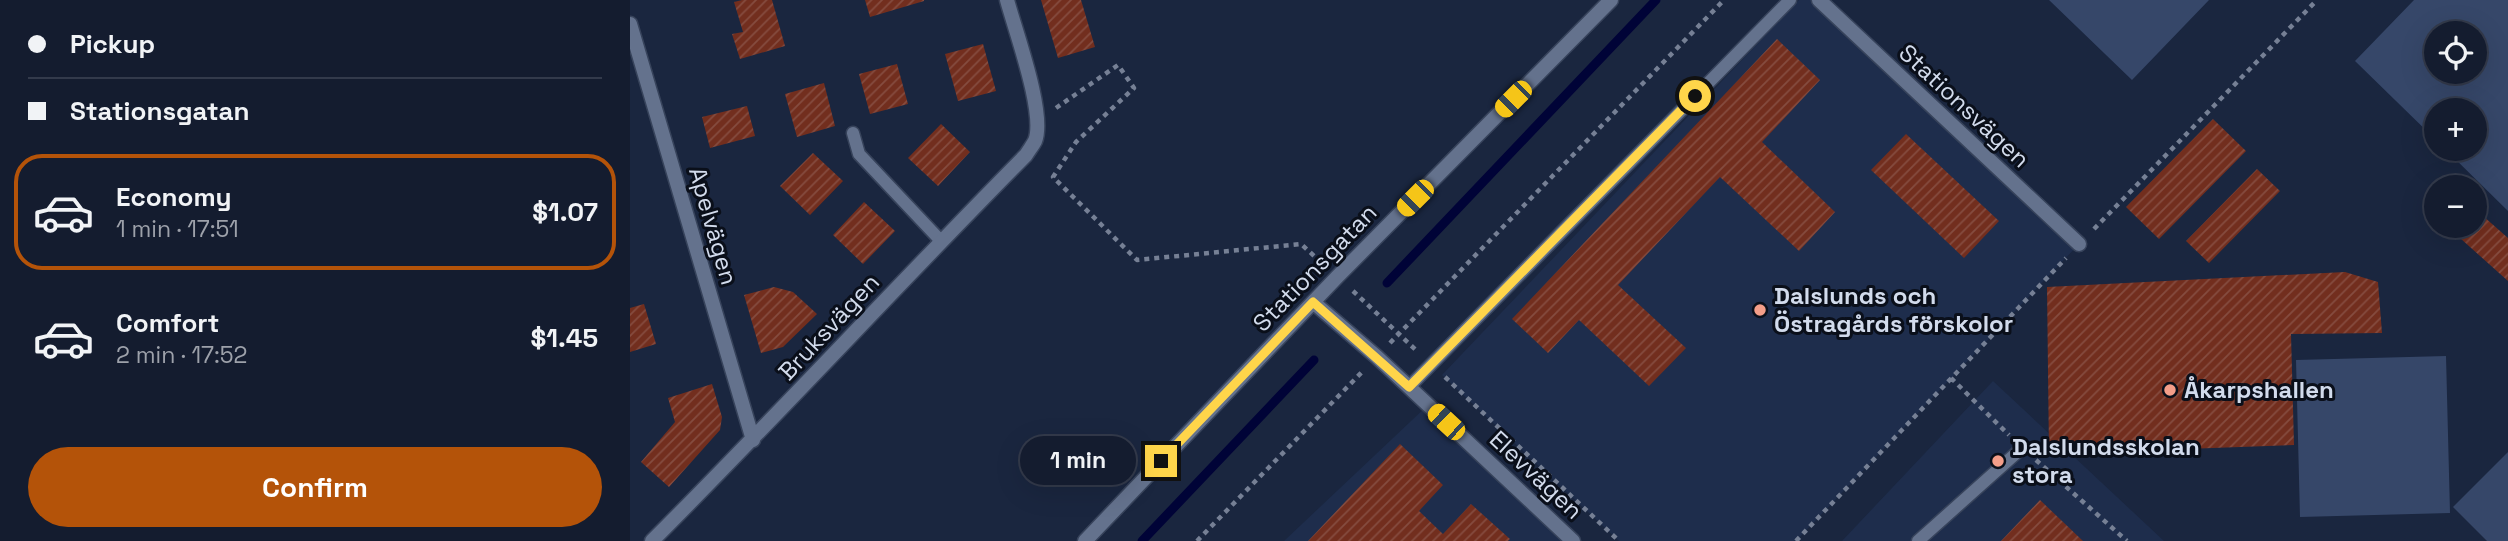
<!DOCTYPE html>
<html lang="en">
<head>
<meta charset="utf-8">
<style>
	:root { --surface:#141c2f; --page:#1d2537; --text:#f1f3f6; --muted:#9da1aa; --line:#333a4b; --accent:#b45309 }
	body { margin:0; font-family:"Space Grotesk",sans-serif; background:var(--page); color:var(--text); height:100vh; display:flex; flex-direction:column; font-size:26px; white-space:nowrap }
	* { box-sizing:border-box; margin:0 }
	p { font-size:23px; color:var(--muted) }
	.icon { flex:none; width:38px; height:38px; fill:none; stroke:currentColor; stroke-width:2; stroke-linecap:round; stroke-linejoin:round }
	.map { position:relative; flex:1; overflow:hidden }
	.drawer { display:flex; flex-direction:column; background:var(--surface); width:630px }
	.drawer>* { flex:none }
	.hud { display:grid; align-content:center; height:154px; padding:0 28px; background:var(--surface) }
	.controls { position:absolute; left:1794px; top:21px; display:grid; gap:14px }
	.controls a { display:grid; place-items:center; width:63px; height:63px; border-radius:50%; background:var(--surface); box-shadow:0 7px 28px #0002,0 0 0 2px var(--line); font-size:35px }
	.end { position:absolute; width:32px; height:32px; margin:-16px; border:9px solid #ffd54a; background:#111; box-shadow:0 0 0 4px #111 }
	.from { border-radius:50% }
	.bubble { position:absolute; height:49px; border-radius:24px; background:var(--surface); box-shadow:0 7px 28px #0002,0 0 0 2px var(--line); font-size:23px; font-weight:600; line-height:49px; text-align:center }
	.car { position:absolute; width:21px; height:42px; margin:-21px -10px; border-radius:9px; box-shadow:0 0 5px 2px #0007; background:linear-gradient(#f5c518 24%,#345 0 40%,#f5c518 0 76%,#345 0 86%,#f5c518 0) }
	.hud b { display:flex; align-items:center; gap:24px; height:66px; font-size:26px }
	.hud b+b { border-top:2px solid var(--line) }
	.hud i { width:18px; height:18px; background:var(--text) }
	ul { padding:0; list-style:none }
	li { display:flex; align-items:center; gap:21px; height:116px; margin:0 14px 10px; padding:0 14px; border:4px solid transparent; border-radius:28px }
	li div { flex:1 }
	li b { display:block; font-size:26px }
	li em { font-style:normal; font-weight:600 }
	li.on { border-color:var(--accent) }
	li>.icon { width:63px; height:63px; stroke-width:1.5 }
	.primary-button { display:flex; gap:14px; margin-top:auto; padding:14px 28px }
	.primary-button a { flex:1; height:80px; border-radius:42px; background:var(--accent); color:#fff; font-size:28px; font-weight:600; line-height:80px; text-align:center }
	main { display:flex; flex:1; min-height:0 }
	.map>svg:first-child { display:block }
	.built { fill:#1e2d4c }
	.pitch { fill:#364769; fill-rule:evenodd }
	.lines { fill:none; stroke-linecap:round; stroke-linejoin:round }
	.stream { stroke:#000337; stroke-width:9 }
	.building { fill:url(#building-hatch) }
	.service-casing { stroke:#37435b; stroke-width:15 }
	.minor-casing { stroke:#37435b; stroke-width:17 }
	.path { stroke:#768095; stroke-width:4.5; stroke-dasharray:5 5; stroke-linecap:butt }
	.service { stroke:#64728d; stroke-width:12 }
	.minor { stroke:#64728d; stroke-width:14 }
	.route { stroke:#ffd54a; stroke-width:9 }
	.poi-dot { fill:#f49e89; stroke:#0a0f1a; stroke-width:2.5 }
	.labels { text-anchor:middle; stroke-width:6; stroke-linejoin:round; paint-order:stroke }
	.street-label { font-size:24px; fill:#d2dbec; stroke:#0a0f1a }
	.poi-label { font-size:24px; font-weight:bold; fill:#d2dbec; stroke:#0a0f1a; text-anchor:start }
</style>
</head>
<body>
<main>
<section class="drawer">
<div class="hud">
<b><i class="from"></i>Pickup</b>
<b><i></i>Stationsgatan</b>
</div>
<ul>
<li class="on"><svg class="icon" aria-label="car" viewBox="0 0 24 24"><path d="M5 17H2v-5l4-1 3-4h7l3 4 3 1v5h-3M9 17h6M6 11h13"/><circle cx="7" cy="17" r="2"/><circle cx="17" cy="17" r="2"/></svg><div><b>Economy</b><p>1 min · 17:51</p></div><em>$1.07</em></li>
<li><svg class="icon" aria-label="car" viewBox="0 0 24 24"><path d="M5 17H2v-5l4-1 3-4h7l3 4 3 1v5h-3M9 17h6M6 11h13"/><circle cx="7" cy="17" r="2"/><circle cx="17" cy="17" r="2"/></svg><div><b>Comfort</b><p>2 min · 17:52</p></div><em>$1.45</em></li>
</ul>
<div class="primary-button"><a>Confirm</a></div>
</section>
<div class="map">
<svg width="1878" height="541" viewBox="0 0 1878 541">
	<defs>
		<pattern id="building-hatch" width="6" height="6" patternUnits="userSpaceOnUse" patternTransform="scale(1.75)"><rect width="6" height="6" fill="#722e1e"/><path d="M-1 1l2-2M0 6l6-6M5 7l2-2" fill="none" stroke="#854c3f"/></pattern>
	</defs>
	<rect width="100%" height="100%" fill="#1a263f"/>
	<path class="built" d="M1169,0h20l260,244 -283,297h-177l-177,-166z
		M1363,381l171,160h-322z
		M798,405l145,136h-289z"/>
	<path class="pitch" d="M1419,0h160l-77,80z
		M1784,0h94v211l-63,-62h29v-39h-38v30l-81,-79zM1844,33v39h-38v-39z
		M1816,356l4,157 -150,4 -4,-157z
		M1878,452v89h-21l-34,-34z"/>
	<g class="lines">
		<path class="stream" d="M757,283l269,-283
			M512,541l172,-181"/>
	</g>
	<path class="building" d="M112,0h30l13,46 -45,13 -8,-25 11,-2 -9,-30z
		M235,0h59v1l-54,16z
		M411,0h40l14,47 -37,11z
		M1147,39l43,41 -58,62 73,70 -36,39 -79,-74 -102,108 68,63 -37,38 -70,-66 -31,33 -36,-34z
		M353,44l13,47 -38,10 -13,-47z
		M267,64l11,40 -38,10 -11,-40z
		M194,83l11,43 -38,11 -12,-43z
		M117,106l8,30 -45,12 -8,-31z
		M1583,119l33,32 -87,88 -33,-32z
		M311,124l29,28 -32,34 -30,-28z
		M1276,134l93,87 -35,37 -93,-88z
		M183,153l30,28 -33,34 -30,-29z
		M1627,169l23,22 -71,72 -23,-22z
		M234,202l31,29 -32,33 -30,-29z
		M1844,208l34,30v43l-57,-51 4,-4h19z
		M1715,272l33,10 4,51 -91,1 3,111 -245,9 -2,-167z
		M144,287l19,5 24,22 -34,33 -22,6 -17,-58z
		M14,304l12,40 -26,8v-44z
		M82,384l10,33 -2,13 -51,57 -28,-25 34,-40 -7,-24z
		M770,444l43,41 -24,26 24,23 28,-30 39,35 -2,2h-200z
		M1410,500l43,41h-82z"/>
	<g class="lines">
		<g class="service-casing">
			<path id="service" d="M223,133l6,21 82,87
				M779,387l381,-387
				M1288,541l104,-93"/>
		</g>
		<g class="minor-casing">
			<path id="minor" d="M1189,0l260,244
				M0,24l123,416
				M683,302l64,55 196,184
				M22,541c127,-127 248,-259 374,-386 3,-5 7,-10 9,-14 11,-27 -20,-111 -28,-141
				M455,541l252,-264 274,-277"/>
		</g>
		<path class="path" d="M426,108l62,-43 16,23 -58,54 -23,35 84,83 164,-16 22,20
			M1464,229l223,-229
			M723,291l65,61
			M760,343l334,-343
			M815,377l174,164
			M1321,378l58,57
			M1406,460l91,81
			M567,541l165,-169
			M1166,541l270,-283"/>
		<use href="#service" class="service"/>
		<use href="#minor" class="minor"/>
	</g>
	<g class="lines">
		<path class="route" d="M531,461l152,-159 96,85 286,-291"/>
	</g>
	<g class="poi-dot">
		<circle cx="1130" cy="310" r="7"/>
		<circle cx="1540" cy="390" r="7"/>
		<circle cx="1368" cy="461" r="7"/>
	</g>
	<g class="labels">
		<g class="street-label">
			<text transform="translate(1334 106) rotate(43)" y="8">Stationsvägen</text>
			<text transform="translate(83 226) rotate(74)" y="8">Apelvägen</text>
			<text transform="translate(685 268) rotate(-46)" y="8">Stationsgatan</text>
			<text transform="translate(199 327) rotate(-47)" y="8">Bruksvägen</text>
			<text transform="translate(906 475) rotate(43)" y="8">Elevvägen</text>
		</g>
		<g class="poi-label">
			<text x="1144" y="304">Dalslunds och<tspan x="1144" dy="28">Östragårds förskolor</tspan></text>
			<text x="1554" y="398">Åkarpshallen</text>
			<text x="1382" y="455">Dalslundsskolan<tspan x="1382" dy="28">stora</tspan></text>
		</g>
	</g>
</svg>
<div class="controls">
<a><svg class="icon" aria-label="locate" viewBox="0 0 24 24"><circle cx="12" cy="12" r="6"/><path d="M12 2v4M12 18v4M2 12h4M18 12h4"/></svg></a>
<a>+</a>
<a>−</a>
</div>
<i class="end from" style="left:1065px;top:96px"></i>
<i class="end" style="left:531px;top:461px"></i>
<div class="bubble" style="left:390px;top:436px;width:116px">1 min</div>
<i class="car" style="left:883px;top:99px;rotate:225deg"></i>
<i class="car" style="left:785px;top:198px;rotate:225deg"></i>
<i class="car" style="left:816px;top:422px;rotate:313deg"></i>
</div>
</main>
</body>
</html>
